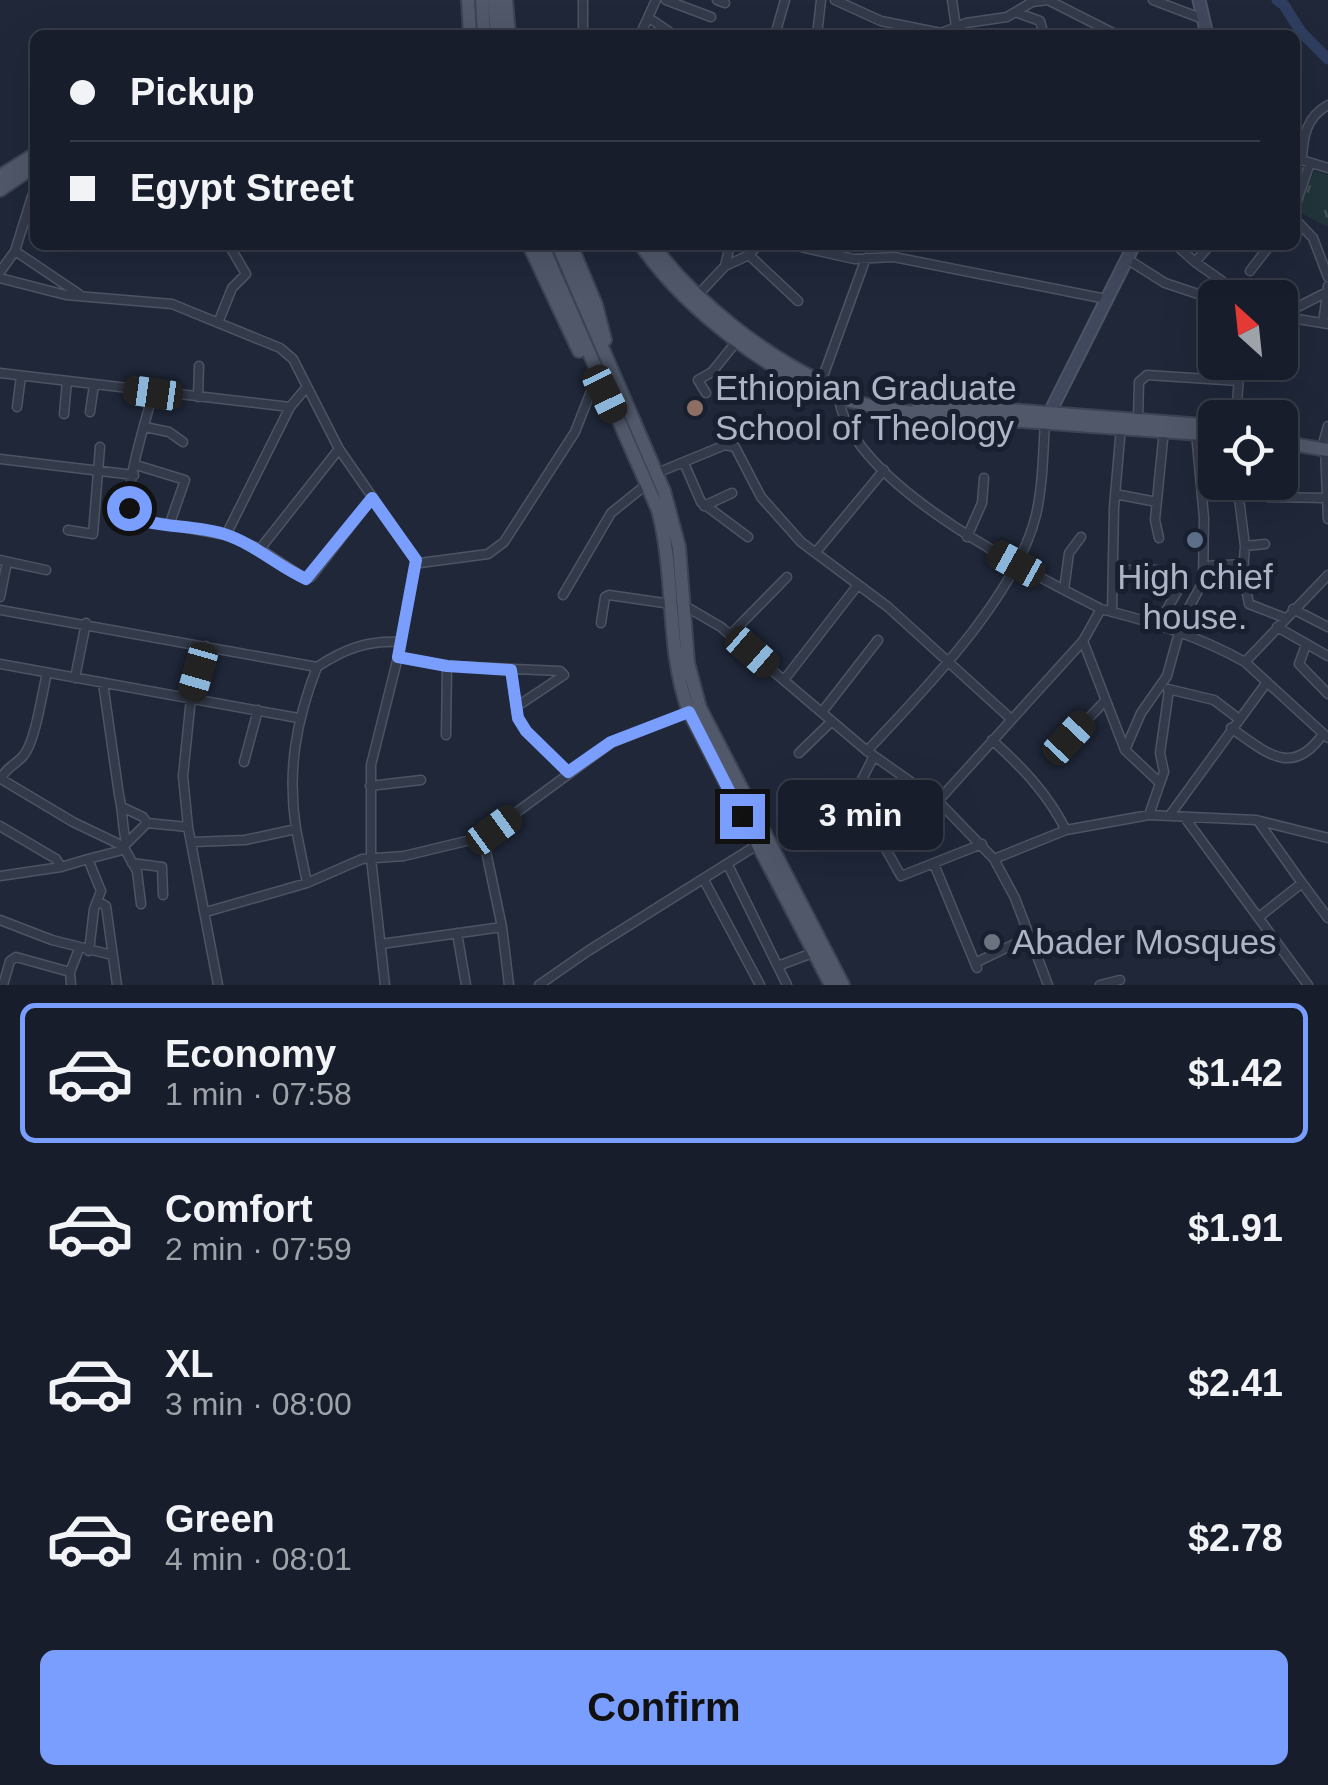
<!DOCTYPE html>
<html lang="en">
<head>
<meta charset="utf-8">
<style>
	:root { --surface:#171d2b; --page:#242a37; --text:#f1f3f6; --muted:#9ea2a9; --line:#363b47; --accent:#7a9efe }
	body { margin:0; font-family:Helvetica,sans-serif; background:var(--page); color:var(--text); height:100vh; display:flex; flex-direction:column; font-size:38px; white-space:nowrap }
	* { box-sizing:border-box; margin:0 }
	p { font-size:32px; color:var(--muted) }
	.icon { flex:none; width:55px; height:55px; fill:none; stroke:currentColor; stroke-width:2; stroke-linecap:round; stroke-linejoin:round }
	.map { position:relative; height:985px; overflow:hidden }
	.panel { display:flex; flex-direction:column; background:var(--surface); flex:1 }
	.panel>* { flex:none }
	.guide { position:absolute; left:30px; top:30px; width:1270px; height:220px; border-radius:15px; box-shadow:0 10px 40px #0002,0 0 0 2px var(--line); display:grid; align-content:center; height:220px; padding:0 40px; background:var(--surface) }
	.needle { width:65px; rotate:333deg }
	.tools { position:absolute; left:1198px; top:280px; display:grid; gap:20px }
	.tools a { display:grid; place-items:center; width:100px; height:100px; border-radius:15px; background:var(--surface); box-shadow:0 10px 40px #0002,0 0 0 2px var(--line); font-size:50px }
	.end { position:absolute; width:45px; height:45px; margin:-22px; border:12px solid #7a9efe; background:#111; box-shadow:0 0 0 5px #111 }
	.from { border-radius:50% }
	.bubble { position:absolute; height:70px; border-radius:15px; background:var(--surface); box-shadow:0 10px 40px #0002,0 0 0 2px var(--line); font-size:32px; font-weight:700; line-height:70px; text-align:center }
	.car { position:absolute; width:30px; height:60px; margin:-30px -15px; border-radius:12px; box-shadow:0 0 8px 2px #0007; background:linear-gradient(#222 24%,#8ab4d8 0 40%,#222 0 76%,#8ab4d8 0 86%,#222 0) }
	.guide b { display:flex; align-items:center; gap:35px; height:95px; font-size:38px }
	.guide b+b { border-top:2px solid var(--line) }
	.guide i { width:25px; height:25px; background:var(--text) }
	ul { padding:18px 0 0; list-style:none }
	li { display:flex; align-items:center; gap:30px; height:140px; margin:0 20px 15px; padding:0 20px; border:5px solid transparent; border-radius:15px }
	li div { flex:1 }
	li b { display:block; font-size:38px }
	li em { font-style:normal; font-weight:700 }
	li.on { border-color:var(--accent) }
	li>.icon { width:90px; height:90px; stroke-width:1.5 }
	.primary-button { display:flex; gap:20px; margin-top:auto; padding:20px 40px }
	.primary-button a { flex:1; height:115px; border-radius:15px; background:var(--accent); color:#111; font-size:40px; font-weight:700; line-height:115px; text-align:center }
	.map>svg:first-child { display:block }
	.park { fill:url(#park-tufts) }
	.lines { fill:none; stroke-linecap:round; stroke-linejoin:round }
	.river { stroke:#2f3e60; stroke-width:11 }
	.street-casing { stroke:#4d5464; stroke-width:11 }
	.secondary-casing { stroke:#4d5464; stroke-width:15 }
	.primary-casing { stroke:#3c4353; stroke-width:16 }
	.street { stroke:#333a4a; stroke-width:8 }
	.secondary { stroke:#40485d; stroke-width:11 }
	.primary { stroke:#50586a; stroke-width:12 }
	.route { stroke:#7a9efe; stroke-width:12 }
	.education-dot { fill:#8d6e63; stroke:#181f2e; stroke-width:4 }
	.service-dot { fill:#5c6f8a; stroke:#181f2e; stroke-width:4 }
	.worship-dot { fill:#6b7280; stroke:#181f2e; stroke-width:4 }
	.labels { text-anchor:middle; stroke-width:10; stroke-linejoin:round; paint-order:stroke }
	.poi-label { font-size:35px; fill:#adb4c6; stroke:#181f2e; text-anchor:start }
</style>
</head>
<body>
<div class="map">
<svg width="1328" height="985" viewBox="0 0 1328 985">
	<defs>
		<pattern id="park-tufts" width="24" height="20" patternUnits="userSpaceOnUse" patternTransform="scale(2.5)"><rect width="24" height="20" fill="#21353a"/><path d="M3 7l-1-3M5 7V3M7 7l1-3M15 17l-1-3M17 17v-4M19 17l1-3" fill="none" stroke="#3f5055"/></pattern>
	</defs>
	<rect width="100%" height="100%" fill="#1f2739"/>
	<path class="park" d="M1314,171l14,4v52l-29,-15z"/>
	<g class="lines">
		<path class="river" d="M1277,0l7,5 17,27 27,27"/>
		<g class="street-casing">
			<path id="street" d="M666,0l45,17
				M717,0l8,3
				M835,0l46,21 60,12 25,-10 41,-6 25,-15 16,-2 69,35
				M952,0l4,27
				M1153,0l50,19
				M1018,13l22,8 4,14
				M649,18l25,17
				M583,35v-35
				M640,35l16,-35
				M775,35l10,-35
				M817,35l4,-35
				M1295,158l33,10
				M1302,160c1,-23 4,-43 26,-55
				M1295,207l15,-44
				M1295,219l18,19 15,39
				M792,245l62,14 40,-2 212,42
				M1176,245l19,17 15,-17
				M15,251l64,43
				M749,255l49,46
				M1127,259l38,24 39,13 11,12
				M1195,262l27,19
				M725,266l5,-21
				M1250,271l20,-26
				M0,272l15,-21 20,-64
				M0,278l66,17 106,9 108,44 13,11 46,90 77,111 4,3 68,-9 16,-12 71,-110 22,-56
				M697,296l28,-30 24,-11 9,-10
				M1204,296l19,-2 8,4
				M1280,316l47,-24
				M1280,316l48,8
				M218,323l14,-35 14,-14 -17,-29
				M1323,323l5,-37
				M0,373l290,34 16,-19
				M821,382l45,-124
				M153,393c-7,28 -32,101 -21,125l94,17 34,14 46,30 5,-2 61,-79
				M706,393l-8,-13 14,-8 25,-31
				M198,397l1,-31
				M839,398c11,86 191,174 262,211
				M17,407l4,-31
				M90,412l4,-27
				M64,414l3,-33
				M1236,418l4,-56
				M1138,419l1,-37 8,-7 92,6
				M145,427l24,5 14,10
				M1324,440l4,-14
				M1325,449l3,70
				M0,459l134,16
				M684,463l17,39 47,35
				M136,465l49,15 -15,43
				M657,473l68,-28 10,2 26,50 40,45 87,65 122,111
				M1237,482l8,64 -2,27 6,31 36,14
				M1237,488l31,9 58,1
				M1115,494l42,8
				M704,506l28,-13
				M68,530l25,4 7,-87
				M226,535l64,-128
				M967,537l15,-34 2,-25
				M1159,538l-4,-18 9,-90
				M1245,546l20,-2
				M260,549l79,-100
				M816,552l68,-82
				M0,560l46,10
				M1206,566l38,-2
				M1115,570h42
				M1064,590l5,-37 12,-16
				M563,595l48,-82 36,-29
				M0,597l7,-35
				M1293,609l35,18
				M0,610l317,57
				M1112,612l2,-105 7,-80
				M601,623l4,-26 4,-2 76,11 36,21 146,124 71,50 56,58 21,39 33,87
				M1159,623l22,-38
				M1277,627l51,29
				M731,634l56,-57
				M1083,641l42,109 35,33 -11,32
				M1306,645l-7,19 29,30
				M206,646l-15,52 -8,78 5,51 30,158
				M398,657l49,9 113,5 4,4
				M1245,662l83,-87
				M0,664l298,54
				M511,670l7,49 8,12 42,41
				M47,673c-5,20 -11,66 -23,82 -8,10 -18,12 -23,24l72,43 50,24 14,25 4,33
				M75,678l11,-55
				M784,680l73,-94
				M103,683l16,112c4,16 3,30 7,47
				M1168,689l46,11 25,19
				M516,707l48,-32
				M822,712l56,-72
				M1231,728c36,25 61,50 92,6
				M446,735l1,-69
				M1069,739l36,-38
				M992,740c31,28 55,53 74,90
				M1125,750l16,-37 26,-37 16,-58 20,-36 1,-64 -8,-85
				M867,751c57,-61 149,-154 169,-236 7,-30 7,-62 9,-93
				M799,753l33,-32
				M874,756l-15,29 2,20 40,71 81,-32
				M244,762l14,-52
				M1160,783l4,-11 -4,-19 9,-63
				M370,786l51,-6
				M938,801l145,-160 18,-32c51,13 98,27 144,53l83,76
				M124,808l19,9 4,6 41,4
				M1170,815l97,-133
				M1185,818l123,167
				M1258,821l44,62
				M0,826l56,33 5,8
				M296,829c-9,-58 0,-108 21,-162 27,-18 51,-27 84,-25
				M483,837l19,90
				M193,842l52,-2 51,-11 11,54
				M88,859l31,-8 28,-28
				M994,859l72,-29 83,-15 107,5 72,18
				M132,863l30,4 1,28
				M934,864l43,104
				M728,865l59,120
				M0,876l61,-9 27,-8 13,32 -7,18 -5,42
				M704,880l56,105
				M99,902l7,4 11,79
				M206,912l101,-29 55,-24 42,-3 79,-19 128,-94 80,-32
				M1259,917l43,-34 26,35
				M0,920l52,20 60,15
				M457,933l9,52
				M381,944l121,-17 7,58
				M975,963l56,-27
				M778,966l37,-14
				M3,985l7,-24 6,-4 54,15
				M71,985l-1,-13 9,-23
				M385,985l-14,-127v-93l27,-108 18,-97
				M539,985l49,-34 169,-106
				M1100,985l20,-5"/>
		</g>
		<g class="secondary-casing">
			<path id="secondary" d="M1199,0l8,35
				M1046,420l88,-175"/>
		</g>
		<g class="primary-casing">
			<path id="primary" d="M468,0l2,35
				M482,0l2,35
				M494,0l3,35
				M506,0l3,35
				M0,176l35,-22
				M0,190l35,-24
				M529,245l50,106
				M542,245l116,265c18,66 7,137 31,202l142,273
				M558,245l106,246 15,56 9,116 12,45 143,277
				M571,245l25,60 9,35
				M641,245c43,63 136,136 210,156 46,13 97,15 144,18 73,6 147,10 220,16
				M653,245c40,55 111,111 173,139
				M918,403l297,23
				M1280,442l48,8"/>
		</g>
		<use href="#street" class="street"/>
		<use href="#secondary" class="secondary"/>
		<use href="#primary" class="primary"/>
	</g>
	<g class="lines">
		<path class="route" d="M129,508l3,10c30,10 62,7 92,16 31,10 53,32 82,45l66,-81 44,62 -18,97 49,9 64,4 7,48 8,13 42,41 43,-30 78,-30 53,104"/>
	</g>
	<circle class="education-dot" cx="695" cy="408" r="10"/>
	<circle class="service-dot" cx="1195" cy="540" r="10"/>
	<circle class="worship-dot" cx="992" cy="942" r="10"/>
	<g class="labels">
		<g class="poi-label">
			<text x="715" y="400">Ethiopian Graduate<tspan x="715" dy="40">School of Theology</tspan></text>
			<text x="1195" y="589" text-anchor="middle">High chief<tspan x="1195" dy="40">house.</tspan></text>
			<text x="1012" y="954">Abader Mosques</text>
		</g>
	</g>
</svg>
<div class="tools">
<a><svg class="needle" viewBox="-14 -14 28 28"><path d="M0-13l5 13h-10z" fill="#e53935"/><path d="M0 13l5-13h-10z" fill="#9ea2a9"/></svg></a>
<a><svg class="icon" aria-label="locate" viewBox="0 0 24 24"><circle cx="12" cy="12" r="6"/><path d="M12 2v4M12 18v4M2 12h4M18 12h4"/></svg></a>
</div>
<i class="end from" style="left:129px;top:508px"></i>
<i class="end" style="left:742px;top:816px"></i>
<div class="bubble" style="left:778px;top:780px;width:165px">3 min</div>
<i class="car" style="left:153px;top:393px;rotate:278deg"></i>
<i class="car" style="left:605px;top:394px;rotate:154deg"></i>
<i class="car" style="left:1016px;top:564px;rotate:299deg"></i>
<i class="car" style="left:752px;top:652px;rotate:131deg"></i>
<i class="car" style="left:198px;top:672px;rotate:196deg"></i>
<i class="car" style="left:1069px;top:738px;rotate:43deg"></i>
<i class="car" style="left:494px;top:830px;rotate:54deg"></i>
<div class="guide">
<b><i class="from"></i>Pickup</b>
<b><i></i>Egypt Street</b>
</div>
</div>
<section class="panel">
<ul>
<li class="on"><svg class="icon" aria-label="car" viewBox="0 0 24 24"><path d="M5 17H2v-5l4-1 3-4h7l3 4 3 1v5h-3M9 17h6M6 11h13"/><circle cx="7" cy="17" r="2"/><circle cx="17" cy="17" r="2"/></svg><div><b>Economy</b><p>1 min · 07:58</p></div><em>$1.42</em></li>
<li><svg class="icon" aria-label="car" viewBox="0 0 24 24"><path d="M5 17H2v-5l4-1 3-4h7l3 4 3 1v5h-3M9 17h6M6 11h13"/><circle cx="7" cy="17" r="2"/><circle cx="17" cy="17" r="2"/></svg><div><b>Comfort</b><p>2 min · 07:59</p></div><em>$1.91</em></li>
<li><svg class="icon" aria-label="car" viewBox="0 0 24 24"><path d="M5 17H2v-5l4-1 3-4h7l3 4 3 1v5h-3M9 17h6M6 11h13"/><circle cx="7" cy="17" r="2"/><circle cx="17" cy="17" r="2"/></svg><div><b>XL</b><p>3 min · 08:00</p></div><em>$2.41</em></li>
<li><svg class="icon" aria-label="car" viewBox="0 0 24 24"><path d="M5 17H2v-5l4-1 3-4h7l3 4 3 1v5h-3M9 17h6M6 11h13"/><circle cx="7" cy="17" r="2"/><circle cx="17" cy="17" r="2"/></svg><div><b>Green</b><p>4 min · 08:01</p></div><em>$2.78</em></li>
</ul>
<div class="primary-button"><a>Confirm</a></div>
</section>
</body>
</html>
